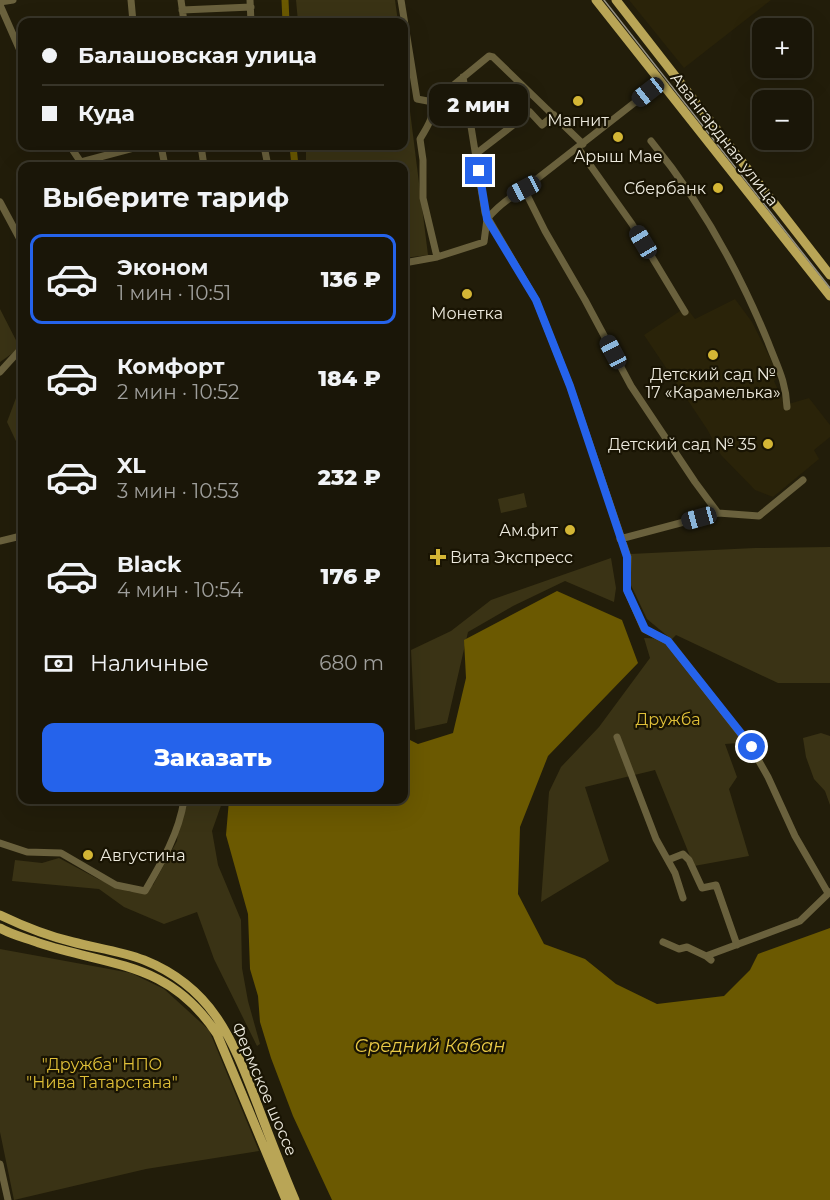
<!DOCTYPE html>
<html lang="ru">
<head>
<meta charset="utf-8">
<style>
	:root { --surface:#1a1608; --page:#231f12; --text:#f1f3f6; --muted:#9f9f9c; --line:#383529; --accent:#2563eb }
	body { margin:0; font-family:Montserrat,sans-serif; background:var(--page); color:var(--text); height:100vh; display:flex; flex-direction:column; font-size:22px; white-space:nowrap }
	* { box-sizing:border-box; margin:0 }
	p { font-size:20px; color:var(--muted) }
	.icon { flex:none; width:33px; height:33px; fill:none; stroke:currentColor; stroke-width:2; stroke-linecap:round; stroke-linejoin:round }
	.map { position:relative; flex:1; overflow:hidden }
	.panel { position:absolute; left:18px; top:162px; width:390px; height:642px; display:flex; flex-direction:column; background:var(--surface); border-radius:12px; box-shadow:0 6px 24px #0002,0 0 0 2px var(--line) }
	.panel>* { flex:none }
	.banner { position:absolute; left:18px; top:18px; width:390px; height:132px; border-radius:12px; box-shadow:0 6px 24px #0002,0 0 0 2px var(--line); display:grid; align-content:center; height:132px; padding:0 24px; background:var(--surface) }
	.tools { position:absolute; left:752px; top:18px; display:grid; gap:12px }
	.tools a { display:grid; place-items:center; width:60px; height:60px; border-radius:12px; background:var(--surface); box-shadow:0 6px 24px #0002,0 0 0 2px var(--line); font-size:30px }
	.end { position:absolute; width:27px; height:27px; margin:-14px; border:8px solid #2563eb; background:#fff; box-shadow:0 0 0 3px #fff }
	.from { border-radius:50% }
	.bubble { position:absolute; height:42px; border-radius:12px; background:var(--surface); box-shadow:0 6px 24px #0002,0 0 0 2px var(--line); font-size:20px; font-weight:800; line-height:42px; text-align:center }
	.car { position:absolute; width:18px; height:36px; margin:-18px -9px; border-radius:8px; box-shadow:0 0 4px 2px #0007; background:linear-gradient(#222 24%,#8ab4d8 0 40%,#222 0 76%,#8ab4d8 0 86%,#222 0) }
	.banner b { display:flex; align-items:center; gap:21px; height:57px; font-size:22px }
	.banner b+b { border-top:2px solid var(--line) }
	.banner i { width:15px; height:15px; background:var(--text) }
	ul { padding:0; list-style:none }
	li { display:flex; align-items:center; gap:18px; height:90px; margin:0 12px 9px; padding:0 12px; border:3px solid transparent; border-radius:12px }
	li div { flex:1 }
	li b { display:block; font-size:22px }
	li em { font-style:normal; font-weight:800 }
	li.on { border-color:var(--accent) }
	li>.icon { width:54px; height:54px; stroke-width:1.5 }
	h2 { padding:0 24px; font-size:27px; line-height:72px }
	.pay { display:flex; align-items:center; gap:15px; height:66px; padding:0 24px; font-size:22px }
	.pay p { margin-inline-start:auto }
	.action { display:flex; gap:12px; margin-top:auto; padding:12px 24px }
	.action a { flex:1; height:69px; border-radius:12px; background:var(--accent); color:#fff; font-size:24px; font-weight:800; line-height:69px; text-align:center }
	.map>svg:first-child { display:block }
	.built { fill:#2a2309 }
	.green { fill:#3a3315 }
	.water { fill:#6b5901 }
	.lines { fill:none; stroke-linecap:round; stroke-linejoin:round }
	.canal { stroke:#6b5901; stroke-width:7 }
	.minor { stroke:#6a613d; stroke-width:7 }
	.major { stroke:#b9a556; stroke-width:9 }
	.tram { stroke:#959182; stroke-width:1.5 }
	.route { stroke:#2563eb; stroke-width:8 }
	.poi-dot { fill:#d4b635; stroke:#191403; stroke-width:2 }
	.labels { text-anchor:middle; stroke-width:4.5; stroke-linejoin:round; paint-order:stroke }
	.poi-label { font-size:16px; fill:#edeade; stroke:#191403 }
	.street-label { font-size:16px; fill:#edeade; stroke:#191403 }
	.park-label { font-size:16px; fill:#e0c039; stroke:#191403 }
	.water-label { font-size:18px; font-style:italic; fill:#eaca46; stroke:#191403 }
</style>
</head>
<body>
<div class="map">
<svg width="830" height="1200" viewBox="0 0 830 1200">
	<rect width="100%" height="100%" fill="#221d0a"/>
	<path class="built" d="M629,0h142l-87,68z
		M735,299l17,23 27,54 -5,5 11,24 24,-7 21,27v12l-16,13 5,9 -46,38 -18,-7 -34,-35 -14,-26 -63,-94 42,-28 9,12z"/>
	<path class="green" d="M296,0h99l3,22h-100z
		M404,63l24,192 -24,3v-92h-98v-20h98z
		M0,309l20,39 -20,14z
		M22,382v72l-15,-32z
		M524,493l3,14 -26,6 -3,-14z
		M830,547v136h-52l-102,-48 -4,4 80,103 -27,2 12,33 -8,12 20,67 -55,10 -39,-96 -70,17 24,74 -68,41 8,-110 12,-25 38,-40 51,-69 -6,-20 27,1 -24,-20 -18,-38 1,-27 125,-6z
		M611,558l5,30 -2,14 -49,-21 -52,25 -45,26 -21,91 -32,7 -4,-80 40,-19 40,-31z
		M821,733l9,3v69l-5,-14 -11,-12 -8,-22 -3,-19z
		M181,800h42l-11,31 6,34 23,55 1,48 6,33 12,43 -3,2 -43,-87 -17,-47 -33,12 -40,-17 -25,-18 -87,-8 3,-21 27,3 17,-5 39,21 32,13 23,-7 24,-44z
		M0,949l131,24 33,16 45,41 50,121 -113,18 -132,31 -14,-68z"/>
	<path class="water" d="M557,591l65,29 16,43 -90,93 -28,71 -2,67 26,50 41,15 31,25 41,20 67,-8 26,-26 8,-16 72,-26v272h-498l-39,-84 -22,-58 -11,-36 -2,-26 -8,-27 -2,-55 -22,-79 3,-35h175v-63l14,7 35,-11 13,-55 -2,-38z"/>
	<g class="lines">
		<path class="canal" d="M285,0l1,22
			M293,146l2,20"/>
		<path class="minor" d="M131,0l2,22
			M181,0l3,22
			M250,0l1,22
			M401,0l16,99 16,3 56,-46 4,1 90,87
			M0,2l13,-2
			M0,5l22,50
			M182,10l69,-3
			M463,77l22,136 51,87 34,86 58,171 -1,33 17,39 24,12 83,106 17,30 27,59 33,57
			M433,102c1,15 -5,24 -13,37l3,21v38l14,59
			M651,141c49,60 88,130 117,201 9,24 18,39 19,65
			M70,146l12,18
			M161,146l4,20
			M201,146l3,20
			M264,146l4,20
			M578,148l54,76 53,88
			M477,153l53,-41 12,13 12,-10
			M81,162l60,-16
			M524,189l21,42 40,69 46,86 64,96 23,31
			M0,202l22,41
			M487,219c11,-13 23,-22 37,-30l137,-107
			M404,263l33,-6 47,-15 3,-23
			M0,372l19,-21h3
			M620,539l98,-26 41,3 44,-36
			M0,541l21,-5 1,2
			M617,737l39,102 19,34 8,25
			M0,843l27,9 34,1 55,32 29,6c17,-29 34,-58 39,-91
			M668,860l15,-6 6,6 13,28 14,-3 21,60
			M663,942l16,7 8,-2 19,9 5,4
			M706,956l94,-35 30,-29
			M0,1164l8,36"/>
		<path class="major" d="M596,0l234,296
			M616,0l214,275
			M0,915c23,11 48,21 73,27 23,6 48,9 71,18 70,28 89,81 114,146 12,32 24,63 37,94
			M0,928c12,7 26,10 39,15 73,24 130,18 178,91l69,166"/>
		<path class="tram" d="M604,0l226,288"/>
	</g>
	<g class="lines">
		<path class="route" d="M479,171l8,48 49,81 34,86 57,171v33l18,39 23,12 84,106"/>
	</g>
	<g class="poi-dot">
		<circle cx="578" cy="101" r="6"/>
		<circle cx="618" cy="137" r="6"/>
		<circle cx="718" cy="188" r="6"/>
		<circle cx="467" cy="294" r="6"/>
		<circle cx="713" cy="355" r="6"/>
		<circle cx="768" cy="444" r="6"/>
		<circle cx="570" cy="530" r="6"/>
		<path d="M435 548h6v6h6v6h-6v6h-6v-6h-6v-6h6z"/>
		<circle cx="88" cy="855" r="6"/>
	</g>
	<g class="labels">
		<g class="poi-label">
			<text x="578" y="126">Магнит</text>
			<text x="618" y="162">Арыш Мае</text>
			<text x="706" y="194" text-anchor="end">Сбербанк</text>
			<text x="467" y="319">Монетка</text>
			<text x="713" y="380">Детский сад №<tspan x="713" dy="18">17 «Карамелька»</tspan></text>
			<text x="756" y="450" text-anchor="end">Детский сад № 35</text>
			<text x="558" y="536" text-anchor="end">Ам.фит</text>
			<text x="450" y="563" text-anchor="start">Вита Экспресс</text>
			<text x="100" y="861" text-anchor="start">Августина</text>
		</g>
		<g class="street-label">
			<text transform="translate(725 139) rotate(52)" y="6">Авангардная улица</text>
			<text transform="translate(265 1089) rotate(67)" y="6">Фермское шоссе</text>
		</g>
		<g class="park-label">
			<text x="668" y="725">Дружба</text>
			<text x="102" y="1070">"Дружба" НПО<tspan x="102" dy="18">"Нива Татарстана"</tspan></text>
		</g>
		<g class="water-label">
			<text x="430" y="1052">Средний Кабан</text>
		</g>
	</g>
</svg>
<div class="tools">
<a>+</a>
<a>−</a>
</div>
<i class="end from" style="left:752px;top:747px"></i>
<i class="end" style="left:479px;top:171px"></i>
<div class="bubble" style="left:429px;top:84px;width:99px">2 мин</div>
<i class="car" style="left:648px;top:92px;rotate:232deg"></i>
<i class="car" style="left:524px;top:189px;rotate:242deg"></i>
<i class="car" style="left:643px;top:242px;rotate:329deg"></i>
<i class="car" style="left:613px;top:352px;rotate:332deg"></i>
<i class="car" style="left:699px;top:518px;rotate:255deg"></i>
<div class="banner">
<b><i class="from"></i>Балашовская улица</b>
<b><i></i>Куда</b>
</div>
<section class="panel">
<h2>Выберите тариф</h2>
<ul>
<li class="on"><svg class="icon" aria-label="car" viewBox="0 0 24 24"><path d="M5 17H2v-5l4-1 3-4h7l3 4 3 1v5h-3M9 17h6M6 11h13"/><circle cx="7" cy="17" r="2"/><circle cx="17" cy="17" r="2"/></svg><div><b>Эконом</b><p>1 мин · 10:51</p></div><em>136 ₽</em></li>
<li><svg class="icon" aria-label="car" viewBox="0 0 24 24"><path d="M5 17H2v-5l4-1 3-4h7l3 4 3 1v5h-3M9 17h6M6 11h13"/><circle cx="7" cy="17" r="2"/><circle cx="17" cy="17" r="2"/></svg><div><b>Комфорт</b><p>2 мин · 10:52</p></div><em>184 ₽</em></li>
<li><svg class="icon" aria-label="car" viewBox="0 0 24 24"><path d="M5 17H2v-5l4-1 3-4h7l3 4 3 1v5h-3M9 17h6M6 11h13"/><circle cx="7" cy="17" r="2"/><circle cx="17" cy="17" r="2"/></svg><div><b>XL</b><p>3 мин · 10:53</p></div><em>232 ₽</em></li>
<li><svg class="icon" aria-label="car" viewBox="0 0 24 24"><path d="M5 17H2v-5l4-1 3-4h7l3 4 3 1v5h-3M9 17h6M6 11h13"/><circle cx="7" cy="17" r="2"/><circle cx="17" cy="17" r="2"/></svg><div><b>Black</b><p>4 мин · 10:54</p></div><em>176 ₽</em></li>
</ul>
<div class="pay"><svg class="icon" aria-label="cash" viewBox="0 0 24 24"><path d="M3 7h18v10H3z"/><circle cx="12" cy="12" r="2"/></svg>Наличные<p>680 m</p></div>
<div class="action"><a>Заказать</a></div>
</section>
</div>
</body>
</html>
